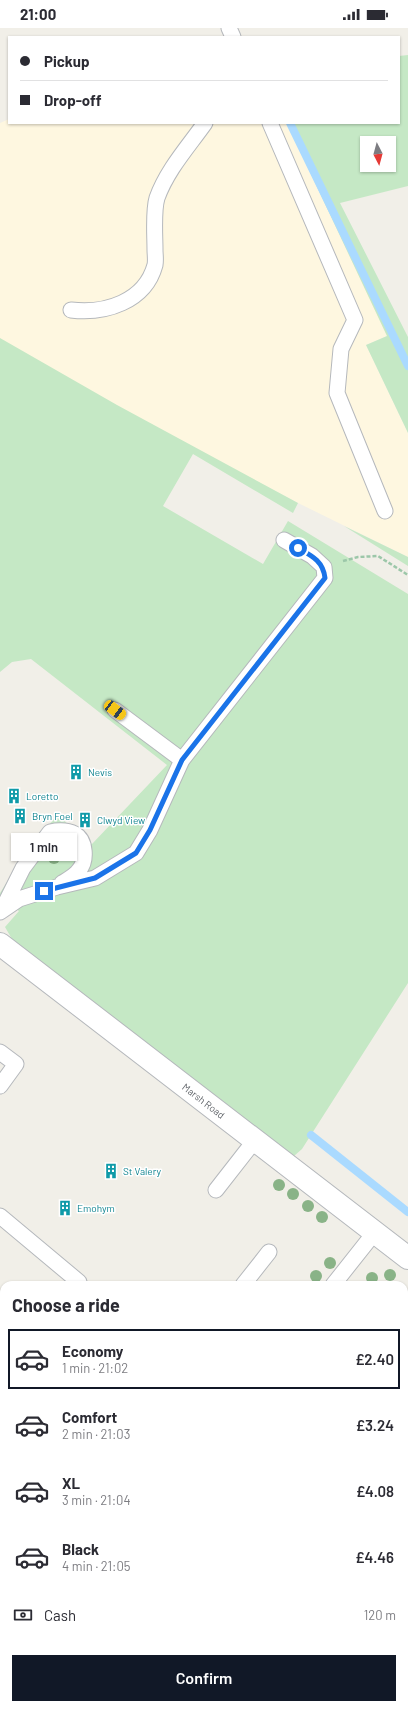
<!DOCTYPE html>
<html lang="en">
<head>
<meta charset="utf-8">
<style>
	:root { --surface:#fff; --page:#f2f2f3; --text:#2b2b33; --muted:#7c7c81; --line:#e1e1e2; --accent:#111827 }
	body { margin:0; font-family:Barlow,sans-serif; background:var(--page); color:var(--text); height:100vh; display:flex; flex-direction:column; font-size:15px; white-space:nowrap }
	* { box-sizing:border-box; margin:0 }
	p { font-size:13px; color:var(--muted) }
	.icon { flex:none; width:22px; height:22px; fill:none; stroke:currentColor; stroke-width:2; stroke-linecap:round; stroke-linejoin:round }
	.map { position:relative; flex:1; overflow:hidden }
	.side { position:absolute; left:0px; top:1253px; width:408px; height:428px; display:flex; flex-direction:column; background:var(--surface); border-radius:12px 12px 0 0; box-shadow:0 1px 3px #0004 }
	.side>* { flex:none }
	.hud { position:absolute; left:8px; top:8px; width:392px; height:88px; border-radius:0px; box-shadow:0 1px 3px #0004; display:grid; align-content:center; height:88px; padding:0 12px; background:var(--surface) }
	.needle { width:26px; rotate:174deg }
	.controls { position:absolute; left:360px; top:108px; display:grid; gap:8px }
	.controls a { display:grid; place-items:center; width:36px; height:36px; border-radius:0px; background:var(--surface); box-shadow:0 1px 3px #0004; font-size:20px }
	.end { position:absolute; width:18px; height:18px; margin:-9px; border:5px solid #1a73e8; background:#fff; box-shadow:0 0 0 2px #fff }
	.from { border-radius:50% }
	.bubble { position:absolute; height:28px; border-radius:0px; background:var(--surface); box-shadow:0 1px 3px #0004; font-size:13px; font-weight:600; line-height:28px; text-align:center }
	.car { position:absolute; width:12px; height:24px; margin:-12px -6px; border-radius:5px; box-shadow:0 0 3px 1px #0007; background:linear-gradient(#f5c518 24%,#345 0 40%,#f5c518 0 76%,#345 0 86%,#f5c518 0) }
	.hud b { display:flex; align-items:center; gap:14px; height:38px; font-size:15px }
	.hud b+b { border-top:1px solid var(--line) }
	.hud i { width:10px; height:10px; background:var(--text) }
	ul { padding:0; list-style:none }
	li { display:flex; align-items:center; gap:12px; height:60px; margin:0 8px 6px; padding:0 4px; border:2px solid transparent; border-radius:0px }
	li div { flex:1 }
	li b { display:block; font-size:15px }
	li em { font-style:normal; font-weight:600 }
	li.on { border-color:var(--accent) }
	li>.icon { width:36px; height:36px; stroke-width:1.5 }
	h2 { padding:0 12px; font-size:18px; line-height:48px }
	.pay { display:flex; align-items:center; gap:10px; height:44px; padding:0 12px; font-size:15px }
	.pay p { margin-inline-start:auto }
	.action { display:flex; gap:8px; margin-top:auto; padding:8px 12px }
	.action a { flex:1; height:46px; border-radius:0px; background:var(--accent); color:#fff; font-size:16px; font-weight:600; line-height:46px; text-align:center }
	.status { display:flex; justify-content:space-between; align-items:center; height:28px; padding:0 20px; background:var(--surface); direction:ltr }
	.status svg { height:11px; fill:currentColor }
	.map>svg:first-child { display:block }
	.commercial { fill:#fef7e0 }
	.green { fill:#c5e8c5; fill-rule:evenodd }
	.lines { fill:none; stroke-linecap:round; stroke-linejoin:round }
	.stream { stroke:#aadaff; stroke-width:8 }
	.service-casing { stroke:#b5b8bc; stroke-width:17 }
	.minor-casing { stroke:#b5b8bc; stroke-width:24 }
	.path { stroke:#9cc7a9; stroke-width:2.5; stroke-dasharray:4 2; stroke-linecap:butt }
	.service { stroke:#fff; stroke-width:15 }
	.minor { stroke:#fff; stroke-width:22 }
	.tree { fill:#89b387 }
	.route { stroke:#1a73e8; stroke-width:5 }
	.labels { text-anchor:middle; stroke-width:3; stroke-linejoin:round; paint-order:stroke }
	.culture-label { font-size:10px; fill:#0d838f; stroke:#fff; text-anchor:start }
	.street-label { font-size:10px; fill:#5f6368; stroke:#fff }
</style>
</head>
<body>
<div class="status"><b>21:00</b><svg viewBox="0 0 49 12"><path d="M0 12V9h3v3zM5 12V6h3v6zM10 12V3h3v9zM15 12V0h3v12zM26 1h20v11H26zM47 4h2v5h-2z"/></svg></div>
<div class="map">
<svg width="408" height="1681" viewBox="0 0 408 1681">
	<rect width="100%" height="100%" fill="#f1efe8"/>
	<path class="commercial" d="M9,91v4h278l100,213 -21,9 42,88v124l-110,-54 -186,-98 -112,-66v-216z"/>
	<path class="green" d="M408,27v131l-68,17 68,134v96l-42,-88 21,-9 -100,-213h112v-67zM367,115h22v22h-22z
		M0,310l117,67 181,98 -5,10 -100,-59 -30,52 100,58 25,-43 120,73v389l-106,166 -8,7h-9l-265,-203 -15,-26 14,-16 -19,-13v-5l23,-36 34,-42 35,29 75,-79 -136,-106 -19,3 -12,10z
		M344,498l64,31v9z
		M0,1636l4,4v37h33l4,4h-41z"/>
	<g class="lines">
		<path class="stream" d="M290,95l118,243
			M311,1107l97,77"/>
		<g class="service-casing">
			<path id="service" d="M229,0l4,9
				M270,95l85,197 -14,29 -4,44 48,118
				M71,282c34,4 74,-8 84,-45 1,-5 0,-11 0,-15 0,-15 -2,-39 2,-52 10,-28 31,-51 48,-75
				M115,682l67,50
				M2,882l21,-42 27,-36c9,-2 17,-2 25,2 11,6 12,27 4,36 -4,6 -12,10 -17,13
				M0,884l19,-13 38,-12 38,-9 41,-25 14,-23 32,-70 143,-182 -1,-11 -12,-11 -28,-16
				M0,1024l16,12 -16,22
				M216,1162l39,-50
				M0,1188l79,66 -2,3
				M243,1257l26,-33
				M333,1257l42,-53
				M404,1313l4,3
				M0,1359l4,-5
				M404,1410l4,4
				M404,1581l4,3
				M222,1677h17
				M203,1681l4,-4"/>
		</g>
		<g class="minor-casing">
			<g id="minor">
				<path id="s1" d="M0,916l408,314"/>
			</g>
		</g>
		<path class="path" d="M343,533l15,-4 20,-1 30,19"/>
		<use href="#service" class="service"/>
		<use href="#minor" class="minor"/>
	</g>
	<g class="tree">
		<circle cx="54" cy="830" r="6"/>
		<circle cx="279" cy="1157" r="6"/>
		<circle cx="293" cy="1166" r="6"/>
		<circle cx="308" cy="1178" r="6"/>
		<circle cx="322" cy="1189" r="6"/>
		<circle cx="330" cy="1235" r="6"/>
		<circle cx="390" cy="1247" r="6"/>
		<circle cx="316" cy="1248" r="6"/>
		<circle cx="372" cy="1250" r="6"/>
	</g>
	<g class="lines">
		<path class="route" d="M44,863l51,-13 41,-25 14,-23 32,-70 143,-182c-2,-17 -13,-22 -27,-30"/>
	</g>
	<defs>
		<g id="building-bare" transform="scale(1.2)"><path d="M-4-6H4V6H1V3H-1V6H-4ZM-2.5-4.3h1.7v1.8h-1.7ZM.8-4.3h1.7v1.8H.8ZM-2.5-1h1.7V.8h-1.7ZM.8-1h1.7V.8H.8Z" fill="#0f9aa8" stroke="#fff" stroke-width="2.5" paint-order="stroke"/></g>
	</defs>
	<g fill-rule="evenodd">
		<use href="#building-bare" x="76" y="744"/>
		<use href="#building-bare" x="14" y="768"/>
		<use href="#building-bare" x="20" y="788"/>
		<use href="#building-bare" x="85" y="792"/>
		<use href="#building-bare" x="111" y="1143"/>
		<use href="#building-bare" x="65" y="1180"/>
	</g>
	<g class="labels">
		<g class="culture-label">
			<text x="88" y="748">Nevis</text>
			<text x="26" y="772">Loretto</text>
			<text x="32" y="792">Bryn Foel</text>
			<text x="97" y="796">Clwyd View</text>
			<text x="123" y="1147">St Valery</text>
			<text x="77" y="1184">Emohym</text>
		</g>
		<g class="street-label">
			<text dy="4" stroke="none"><textPath href="#s1" startOffset="257">Marsh Road</textPath></text>
		</g>
	</g>
</svg>
<div class="controls">
<a><svg class="needle" viewBox="-14 -14 28 28"><path d="M0-13l5 13h-10z" fill="#e53935"/><path d="M0 13l5-13h-10z" fill="#7c7c81"/></svg></a>
</div>
<i class="end from" style="left:298px;top:520px"></i>
<i class="end" style="left:44px;top:863px"></i>
<div class="bubble" style="left:11px;top:805px;width:66px">1 min</div>
<i class="car" style="left:115px;top:682px;rotate:127deg"></i>
<div class="hud">
<b><i class="from"></i>Pickup</b>
<b><i></i>Drop-off</b>
</div>
<section class="side">
<h2>Choose a ride</h2>
<ul>
<li class="on"><svg class="icon" aria-label="car" viewBox="0 0 24 24"><path d="M5 17H2v-5l4-1 3-4h7l3 4 3 1v5h-3M9 17h6M6 11h13"/><circle cx="7" cy="17" r="2"/><circle cx="17" cy="17" r="2"/></svg><div><b>Economy</b><p>1 min · 21:02</p></div><em>£2.40</em></li>
<li><svg class="icon" aria-label="car" viewBox="0 0 24 24"><path d="M5 17H2v-5l4-1 3-4h7l3 4 3 1v5h-3M9 17h6M6 11h13"/><circle cx="7" cy="17" r="2"/><circle cx="17" cy="17" r="2"/></svg><div><b>Comfort</b><p>2 min · 21:03</p></div><em>£3.24</em></li>
<li><svg class="icon" aria-label="car" viewBox="0 0 24 24"><path d="M5 17H2v-5l4-1 3-4h7l3 4 3 1v5h-3M9 17h6M6 11h13"/><circle cx="7" cy="17" r="2"/><circle cx="17" cy="17" r="2"/></svg><div><b>XL</b><p>3 min · 21:04</p></div><em>£4.08</em></li>
<li><svg class="icon" aria-label="car" viewBox="0 0 24 24"><path d="M5 17H2v-5l4-1 3-4h7l3 4 3 1v5h-3M9 17h6M6 11h13"/><circle cx="7" cy="17" r="2"/><circle cx="17" cy="17" r="2"/></svg><div><b>Black</b><p>4 min · 21:05</p></div><em>£4.46</em></li>
</ul>
<div class="pay"><svg class="icon" aria-label="cash" viewBox="0 0 24 24"><path d="M3 7h18v10H3z"/><circle cx="12" cy="12" r="2"/></svg>Cash<p>120 m</p></div>
<div class="action"><a>Confirm</a></div>
</section>
</div>
</body>
</html>
